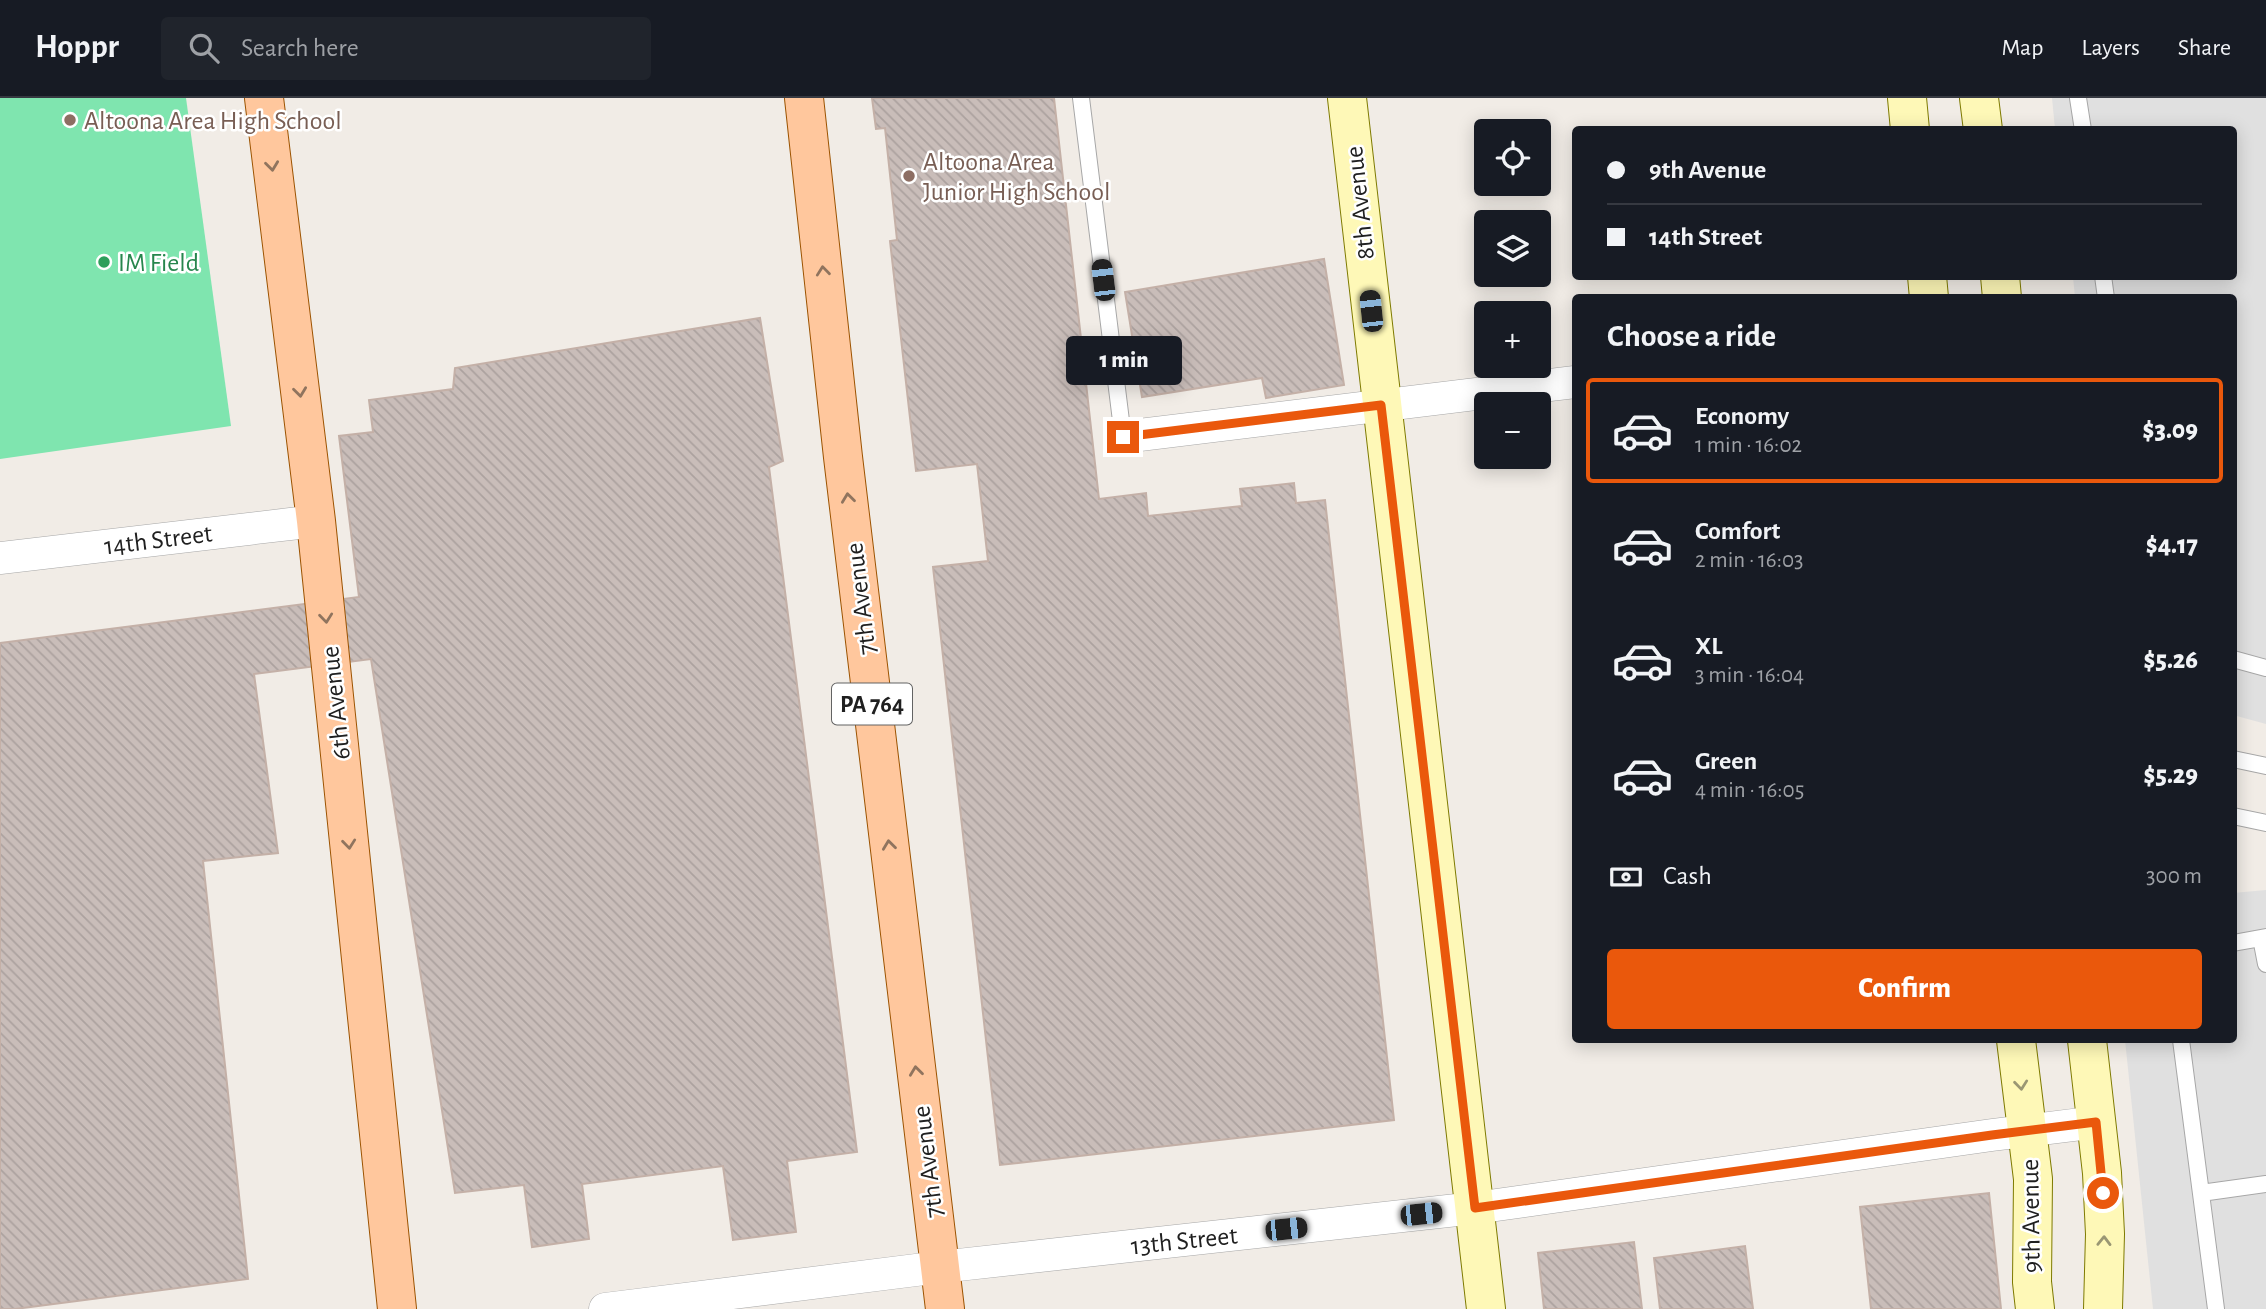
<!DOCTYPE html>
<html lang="en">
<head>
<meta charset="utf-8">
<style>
	:root { --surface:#171b24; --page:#20242c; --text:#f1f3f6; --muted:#9ea1a6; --line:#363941; --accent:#ea580c }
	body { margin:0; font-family:"Alegreya Sans",sans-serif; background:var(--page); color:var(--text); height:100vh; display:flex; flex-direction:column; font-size:26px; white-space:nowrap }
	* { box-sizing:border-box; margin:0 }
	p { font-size:23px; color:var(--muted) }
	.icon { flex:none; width:38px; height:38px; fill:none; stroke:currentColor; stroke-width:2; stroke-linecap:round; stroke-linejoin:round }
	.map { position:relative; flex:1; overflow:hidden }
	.details { position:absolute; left:1572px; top:196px; width:665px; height:749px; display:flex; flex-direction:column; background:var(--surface); border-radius:7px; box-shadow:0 4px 18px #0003 }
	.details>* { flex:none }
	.guide { position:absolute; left:1572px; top:28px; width:665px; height:154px; border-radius:7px; box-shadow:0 4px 18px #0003; display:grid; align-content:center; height:154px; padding:0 35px; background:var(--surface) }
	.tools { position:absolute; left:1474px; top:21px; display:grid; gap:14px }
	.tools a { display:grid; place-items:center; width:77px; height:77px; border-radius:7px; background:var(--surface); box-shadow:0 4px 18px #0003; font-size:35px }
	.end { position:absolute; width:32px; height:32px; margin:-16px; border:9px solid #ea580c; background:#fff; box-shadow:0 0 0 4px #fff }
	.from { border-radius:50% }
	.bubble { position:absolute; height:49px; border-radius:7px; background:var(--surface); box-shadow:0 4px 18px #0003; font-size:23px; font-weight:800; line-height:49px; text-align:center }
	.car { position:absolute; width:21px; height:42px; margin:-21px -10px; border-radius:9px; box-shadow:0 0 5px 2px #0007; background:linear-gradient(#222 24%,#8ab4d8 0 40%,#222 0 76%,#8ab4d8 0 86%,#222 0) }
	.guide b { display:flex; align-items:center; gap:24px; height:66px; font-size:26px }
	.guide b+b { border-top:2px solid var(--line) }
	.guide i { width:18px; height:18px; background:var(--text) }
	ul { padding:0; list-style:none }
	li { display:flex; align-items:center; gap:21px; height:105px; margin:0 14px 10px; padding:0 21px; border:4px solid transparent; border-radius:7px }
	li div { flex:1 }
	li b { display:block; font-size:26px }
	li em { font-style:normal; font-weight:800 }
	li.selected { border-color:var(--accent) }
	li>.icon { width:63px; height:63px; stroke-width:1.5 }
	h2 { padding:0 35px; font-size:32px; line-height:84px }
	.pay { display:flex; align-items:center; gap:18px; height:77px; padding:0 35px; font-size:26px }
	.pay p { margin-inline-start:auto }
	.action { display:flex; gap:14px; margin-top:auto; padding:14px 35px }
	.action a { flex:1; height:80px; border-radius:7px; background:var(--accent); color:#fff; font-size:28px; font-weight:800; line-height:80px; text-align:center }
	header { display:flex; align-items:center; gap:42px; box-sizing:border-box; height:98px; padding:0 35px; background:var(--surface); border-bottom:2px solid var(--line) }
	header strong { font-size:33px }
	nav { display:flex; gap:38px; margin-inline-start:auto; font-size:24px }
	.search { width:490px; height:63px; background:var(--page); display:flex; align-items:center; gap:18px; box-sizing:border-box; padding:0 24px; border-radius:7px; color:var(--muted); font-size:26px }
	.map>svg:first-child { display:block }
	.pitch { fill:#7fe5af }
	.parking { fill:#e0e0e0 }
	.building { fill:url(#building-back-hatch); stroke:#c4b0a7; stroke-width:2 }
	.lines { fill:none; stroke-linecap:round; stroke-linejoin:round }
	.lane-casing { stroke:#a7a7a7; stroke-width:18 }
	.street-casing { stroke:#a7a7a7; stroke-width:33 }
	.secondary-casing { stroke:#7e7a00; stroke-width:40 }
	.primary-casing { stroke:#9c5300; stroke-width:40 }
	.lane { stroke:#fff; stroke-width:16 }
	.street { stroke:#fff; stroke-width:32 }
	.secondary { stroke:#fef8b7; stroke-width:38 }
	.primary { stroke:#ffc79d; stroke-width:38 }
	.oneway { stroke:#90745e }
	.oneway2 { stroke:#9a9773 }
	.route { stroke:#ea580c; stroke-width:9 }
	.education-dot { fill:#8d6e63; stroke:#fff; stroke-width:2.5 }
	.leisure-dot { fill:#2e9e5b; stroke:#fff; stroke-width:2.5 }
	.labels { text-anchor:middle; stroke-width:5; stroke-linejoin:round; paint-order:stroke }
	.shield { fill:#fff; stroke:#636363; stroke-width:2 }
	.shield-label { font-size:24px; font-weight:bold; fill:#202020 }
	.education-label { font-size:26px; fill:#785e54; stroke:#fff; text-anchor:start }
	.street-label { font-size:26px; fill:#202020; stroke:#fff }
	.leisure-label { font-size:26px; fill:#27864d; stroke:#fff; text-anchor:start }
</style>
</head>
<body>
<header>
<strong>Hoppr</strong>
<div class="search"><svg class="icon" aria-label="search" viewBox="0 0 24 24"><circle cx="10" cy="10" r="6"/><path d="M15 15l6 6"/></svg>Search here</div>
<nav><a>Map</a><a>Layers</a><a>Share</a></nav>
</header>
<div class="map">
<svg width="2266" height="1211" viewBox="0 0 2266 1211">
	<defs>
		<pattern id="building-back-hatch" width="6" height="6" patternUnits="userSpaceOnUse" patternTransform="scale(1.75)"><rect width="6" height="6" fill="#c9bdb9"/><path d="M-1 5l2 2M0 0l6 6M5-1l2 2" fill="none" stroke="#aca29f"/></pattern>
	</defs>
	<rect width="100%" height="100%" fill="#f1ece6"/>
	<path class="pitch" d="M0,0h186l45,328 -231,33z"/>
	<path class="parking" d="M2052,0h214v626l-33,-9v-417l-158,-1 -2,-20 160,-1v-146l-178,-1z
		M2266,792v419h-113l-28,-269h108v-147z"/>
	<path class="building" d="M872,0h182l45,401 47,-6 2,23 94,-10 -2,-17 54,-6 2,20 29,-3 69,620 -394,45 -67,-598 55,-6 -11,-97 -61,7 -26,-230 7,-1 -12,-112 -9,1z
		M1324,161l20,126 -78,13 -4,-20 -120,19 -17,-105z
		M760,220l23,143 -14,6 88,685 -70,9 9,71 -63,8 -10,-74 -141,18 7,55 -57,8 -8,-62 -69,8 -84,-534 -117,15 24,179 -75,8 45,418 -233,30h-15v-666l359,-46 -20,-161 34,-4 -4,-32 84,-11 2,-21z
		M1989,1095l12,116h-130l-11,-102z
		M1634,1144l8,67h-98l-6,-56z
		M1745,1148l8,63h-93l-6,-51z"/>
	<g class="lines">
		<g class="lane-casing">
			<path id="lane" d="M1081,0l42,339
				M2078,0l5,32
				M2103,178l3,22
				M2233,561l33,9
				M2233,661l33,7
				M2233,718l33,7
				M2261,840l5,26
				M2233,845l33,-6
				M2181,942l35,269
				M2201,1095l65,-9"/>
		</g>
		<g class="street-casing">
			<path id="street" d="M1123,339l452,-55
				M0,460l316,-37
				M605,1211l335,-42 535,-59 517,-73 105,-13"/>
		</g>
		<g class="secondary-casing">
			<path id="secondary" d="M1347,0l139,1211
				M1907,0l3,32
				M1979,0l4,32
				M1927,178l2,22
				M2000,178l2,22
				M2016,942l17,139 -1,103 3,27
				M2087,942l15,133 3,61 -2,75"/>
		</g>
		<g class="primary-casing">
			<path id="primary" d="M264,0l52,423 81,788
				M804,0l39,359 102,852"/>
		</g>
		<use href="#lane" class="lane"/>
		<use href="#street" class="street"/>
		<use href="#secondary" class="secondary"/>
		<use href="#primary" class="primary"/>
	</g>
	<defs><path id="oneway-chevron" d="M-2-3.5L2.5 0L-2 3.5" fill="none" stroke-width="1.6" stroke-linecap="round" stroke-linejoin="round" transform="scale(1.75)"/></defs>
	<g class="oneway">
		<use href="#oneway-chevron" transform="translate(272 68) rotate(83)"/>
		<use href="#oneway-chevron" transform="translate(823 173) rotate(-96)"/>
		<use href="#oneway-chevron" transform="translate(300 294) rotate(83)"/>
		<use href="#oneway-chevron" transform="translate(848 400) rotate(-97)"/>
		<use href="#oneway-chevron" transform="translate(326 520) rotate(84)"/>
		<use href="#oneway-chevron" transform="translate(349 746) rotate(84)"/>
		<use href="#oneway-chevron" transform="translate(889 747) rotate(-97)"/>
		<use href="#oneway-chevron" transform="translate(916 973) rotate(-97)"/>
	</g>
	<g class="oneway2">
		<use href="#oneway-chevron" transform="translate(2021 987) rotate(84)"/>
		<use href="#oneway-chevron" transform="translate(2104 1143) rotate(-89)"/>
	</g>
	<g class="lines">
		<path class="route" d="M1123,339l258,-32 94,803 517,-73 104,-13 7,71"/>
	</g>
	<g class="education-dot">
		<circle cx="70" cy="22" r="7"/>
		<circle cx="909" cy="78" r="7"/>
	</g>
	<circle class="leisure-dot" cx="104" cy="164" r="7"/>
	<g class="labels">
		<rect class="shield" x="832" y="585.5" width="80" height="41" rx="5"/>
		<g class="shield-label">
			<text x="872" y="614">PA 764</text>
		</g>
		<g class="education-label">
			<text x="84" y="31">Altoona Area High School</text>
			<text x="923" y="72">Altoona Area<tspan x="923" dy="30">Junior High School</tspan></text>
		</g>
		<g class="street-label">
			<text transform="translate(1359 105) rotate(-96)" y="9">8th Avenue</text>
			<text transform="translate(158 441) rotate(-7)" y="9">14th Street</text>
			<text transform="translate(860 501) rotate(-97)" y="9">7th Avenue</text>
			<text transform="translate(335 605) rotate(-96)" y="9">6th Avenue</text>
			<text transform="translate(927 1064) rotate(-97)" y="9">7th Avenue</text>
			<text transform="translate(2030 1118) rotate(-91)" y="9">9th Avenue</text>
			<text transform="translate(1184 1142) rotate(-6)" y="9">13th Street</text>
		</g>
		<g class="leisure-label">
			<text x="118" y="173">IM Field</text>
		</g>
	</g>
</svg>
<div class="tools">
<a><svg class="icon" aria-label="locate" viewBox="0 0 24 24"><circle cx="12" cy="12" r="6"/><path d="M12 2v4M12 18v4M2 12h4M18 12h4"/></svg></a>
<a><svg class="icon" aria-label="layers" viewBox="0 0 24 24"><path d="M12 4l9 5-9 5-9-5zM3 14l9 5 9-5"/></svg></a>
<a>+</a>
<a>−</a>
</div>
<i class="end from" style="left:2103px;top:1095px"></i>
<i class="end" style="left:1123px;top:339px"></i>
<div class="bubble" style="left:1066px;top:238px;width:116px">1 min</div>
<i class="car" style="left:1103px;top:182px;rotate:353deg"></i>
<i class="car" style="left:1371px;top:213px;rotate:354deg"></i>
<i class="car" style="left:1421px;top:1116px;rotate:84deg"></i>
<i class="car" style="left:1286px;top:1131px;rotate:84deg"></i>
<div class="guide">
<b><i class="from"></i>9th Avenue</b>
<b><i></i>14th Street</b>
</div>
<section class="details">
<h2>Choose a ride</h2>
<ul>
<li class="selected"><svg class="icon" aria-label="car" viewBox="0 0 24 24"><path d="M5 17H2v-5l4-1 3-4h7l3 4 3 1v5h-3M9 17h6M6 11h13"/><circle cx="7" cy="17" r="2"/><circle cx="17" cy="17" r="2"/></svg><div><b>Economy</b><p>1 min · 16:02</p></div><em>$3.09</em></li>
<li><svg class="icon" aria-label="car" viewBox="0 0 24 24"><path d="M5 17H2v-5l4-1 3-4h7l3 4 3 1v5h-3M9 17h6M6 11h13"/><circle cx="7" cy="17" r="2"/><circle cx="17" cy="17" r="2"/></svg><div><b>Comfort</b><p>2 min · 16:03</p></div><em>$4.17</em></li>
<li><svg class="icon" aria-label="car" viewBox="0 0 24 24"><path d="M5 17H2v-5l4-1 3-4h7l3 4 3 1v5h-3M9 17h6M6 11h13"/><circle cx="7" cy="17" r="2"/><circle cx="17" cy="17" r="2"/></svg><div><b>XL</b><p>3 min · 16:04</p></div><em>$5.26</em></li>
<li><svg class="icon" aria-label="car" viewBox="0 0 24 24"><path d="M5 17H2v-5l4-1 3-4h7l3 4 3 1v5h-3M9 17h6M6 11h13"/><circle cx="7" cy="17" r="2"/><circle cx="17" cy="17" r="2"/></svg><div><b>Green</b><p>4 min · 16:05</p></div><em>$5.29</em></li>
</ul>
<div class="pay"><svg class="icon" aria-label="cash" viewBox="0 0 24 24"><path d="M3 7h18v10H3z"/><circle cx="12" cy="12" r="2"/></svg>Cash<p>300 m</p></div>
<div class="action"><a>Confirm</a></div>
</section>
</div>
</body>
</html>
